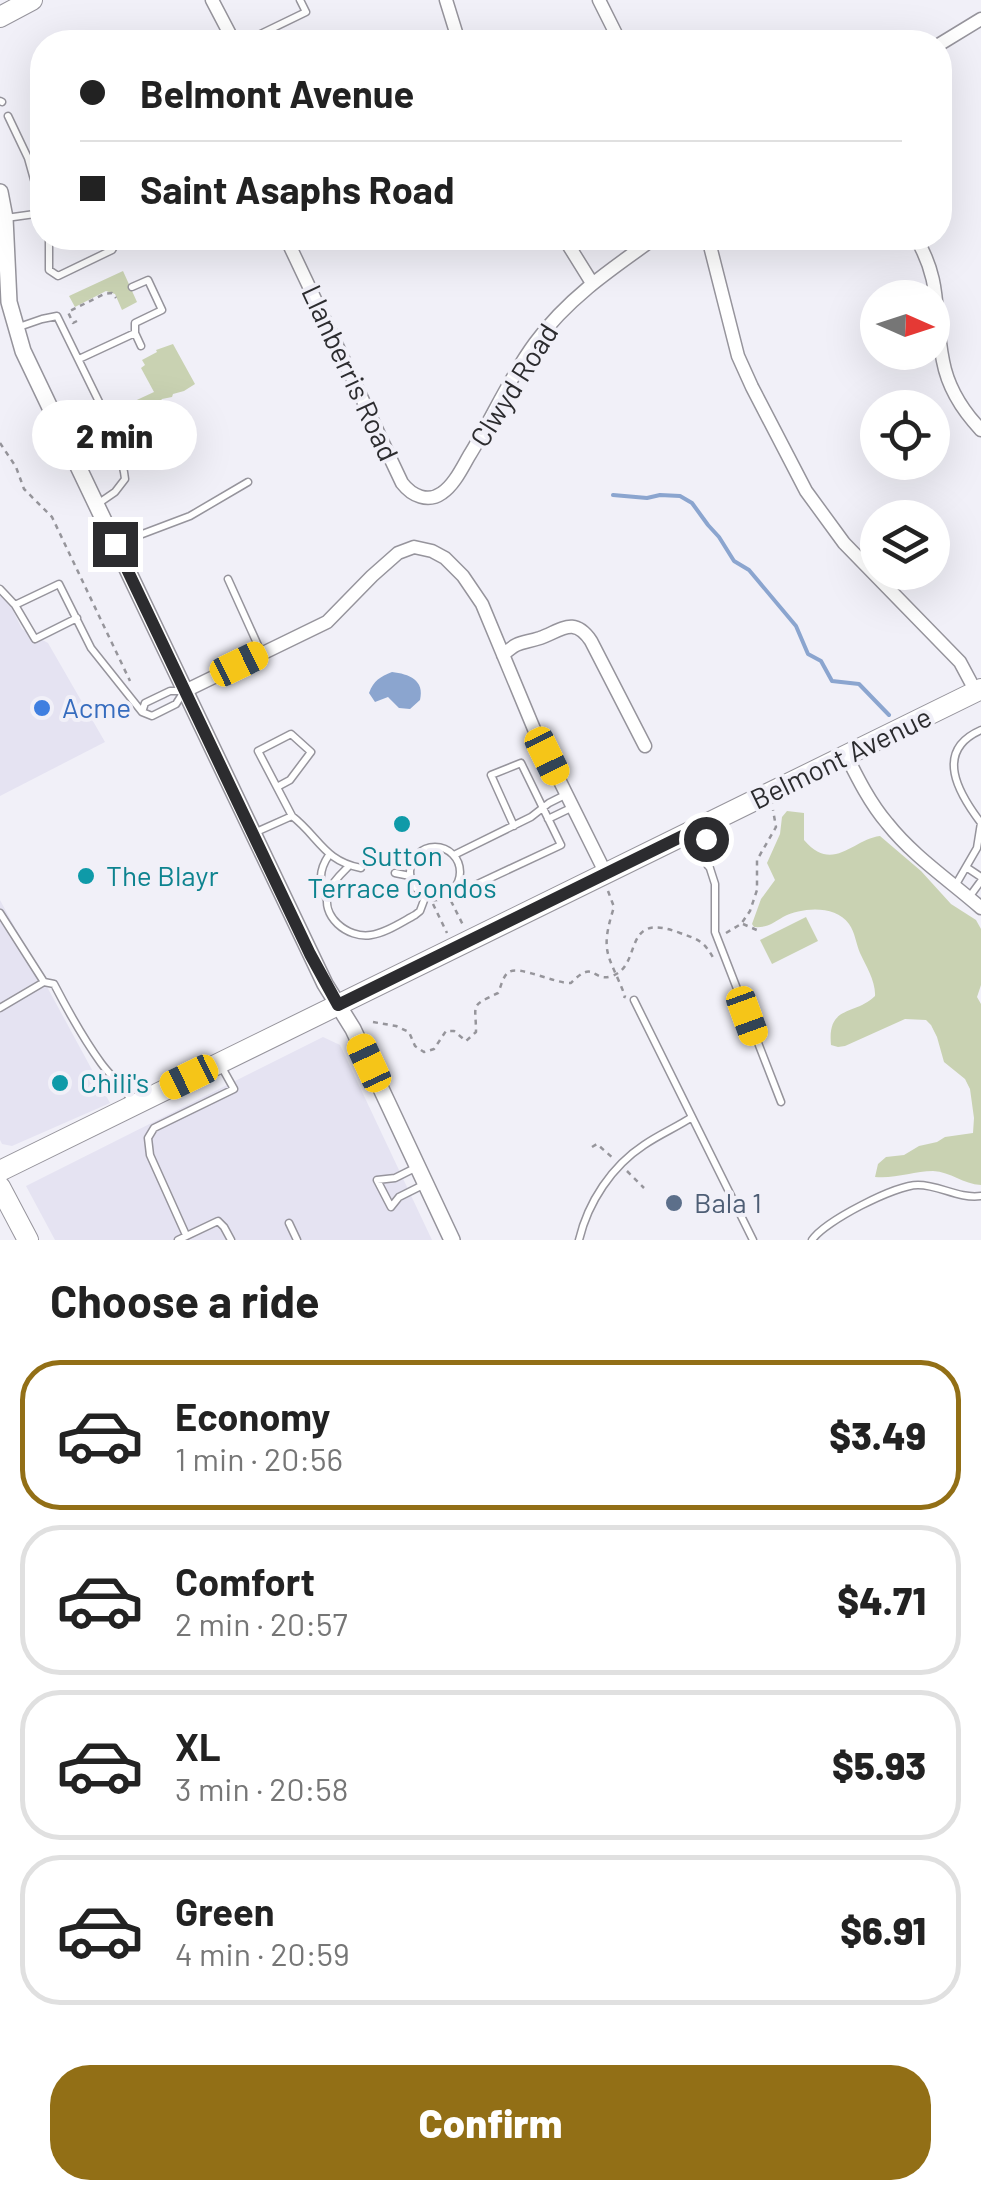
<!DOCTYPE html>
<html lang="en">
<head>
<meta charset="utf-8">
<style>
	:root { --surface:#fff; --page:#f6f6f6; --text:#222; --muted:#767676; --line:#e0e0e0; --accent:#926f16 }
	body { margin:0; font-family:Barlow,sans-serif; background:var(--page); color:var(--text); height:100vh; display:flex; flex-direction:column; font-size:38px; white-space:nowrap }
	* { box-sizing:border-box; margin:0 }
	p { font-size:32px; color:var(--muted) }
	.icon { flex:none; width:55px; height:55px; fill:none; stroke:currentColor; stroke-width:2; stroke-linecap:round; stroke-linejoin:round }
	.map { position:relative; height:1240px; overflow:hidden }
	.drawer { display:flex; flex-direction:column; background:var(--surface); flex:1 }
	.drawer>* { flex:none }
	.hud { position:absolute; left:30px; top:30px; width:922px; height:220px; border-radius:40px; box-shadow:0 10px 40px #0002; display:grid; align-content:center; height:220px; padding:0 50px; background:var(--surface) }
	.needle { width:65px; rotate:93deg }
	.fabs { position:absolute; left:860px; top:280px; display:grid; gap:20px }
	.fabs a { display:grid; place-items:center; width:90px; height:90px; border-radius:50%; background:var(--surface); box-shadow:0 10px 40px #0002; font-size:50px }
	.end { position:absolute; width:45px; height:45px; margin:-22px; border:12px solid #2c2c2f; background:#fff; box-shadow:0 0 0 5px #fff }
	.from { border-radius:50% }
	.bubble { position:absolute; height:70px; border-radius:35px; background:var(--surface); box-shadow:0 10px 40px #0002; font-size:32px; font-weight:800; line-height:70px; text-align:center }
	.car { position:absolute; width:30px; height:60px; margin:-30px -15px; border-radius:12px; box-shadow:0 0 8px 2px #0007; background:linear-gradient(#f5c518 24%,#345 0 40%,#f5c518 0 76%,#345 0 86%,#f5c518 0) }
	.hud b { display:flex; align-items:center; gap:35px; height:95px; font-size:38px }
	.hud b+b { border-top:2px solid var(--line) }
	.hud i { width:25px; height:25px; background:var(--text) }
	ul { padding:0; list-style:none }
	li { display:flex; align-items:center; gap:30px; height:150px; margin:0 20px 15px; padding:0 30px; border:5px solid var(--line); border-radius:40px }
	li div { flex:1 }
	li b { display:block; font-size:38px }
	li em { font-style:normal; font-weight:800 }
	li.active { border-color:var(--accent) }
	li>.icon { width:90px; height:90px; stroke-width:1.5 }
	h2 { padding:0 50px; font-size:45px; line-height:120px }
	.primary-button { display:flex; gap:20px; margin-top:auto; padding:20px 50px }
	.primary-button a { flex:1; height:115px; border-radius:40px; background:var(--accent); color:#fff; font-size:40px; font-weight:800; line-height:115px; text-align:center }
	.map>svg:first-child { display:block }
	.built { fill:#e5e3f2 }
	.green { fill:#c9d2b2 }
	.water { fill:#8ba5cf }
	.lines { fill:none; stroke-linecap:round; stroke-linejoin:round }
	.stream { stroke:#8ba5cf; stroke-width:4 }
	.service-casing { stroke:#96949c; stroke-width:9 }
	.minor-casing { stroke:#96949c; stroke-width:15 }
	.tertiary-casing { stroke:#96949c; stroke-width:18 }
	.primary-casing { stroke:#96949c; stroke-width:22 }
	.trunk-casing { stroke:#96949c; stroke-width:22 }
	.path { stroke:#96959b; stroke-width:2.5; stroke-dasharray:5 5; stroke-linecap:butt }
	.service { stroke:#fff; stroke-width:6 }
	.minor { stroke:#fff; stroke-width:12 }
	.tertiary { stroke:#fff; stroke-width:15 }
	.primary { stroke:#fff; stroke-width:20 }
	.trunk { stroke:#fff; stroke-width:20 }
	.route { stroke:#2c2c2f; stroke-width:12 }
	.shop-dot { fill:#3f7fe0; stroke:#f1f0f8; stroke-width:4 }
	.culture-dot { fill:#0f9aa8; stroke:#f1f0f8; stroke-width:4 }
	.service-dot { fill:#5c6f8a; stroke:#f1f0f8; stroke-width:4 }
	.labels { text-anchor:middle; stroke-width:8; stroke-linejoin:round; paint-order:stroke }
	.street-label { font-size:28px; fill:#2c2c2f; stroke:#f1f0f8 }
	.shop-label { font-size:28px; fill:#366cbe; stroke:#f1f0f8; text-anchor:start }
	.culture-label { font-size:28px; fill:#0d838f; stroke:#f1f0f8; text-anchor:start }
	.service-label { font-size:28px; fill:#4e5e75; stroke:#f1f0f8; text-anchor:start }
</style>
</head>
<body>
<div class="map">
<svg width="981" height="1240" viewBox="0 0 981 1240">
	<rect width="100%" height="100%" fill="#f1f0f8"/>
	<path class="built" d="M0,584l22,45 26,14 57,99 -105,54z
		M0,900l110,203 -98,43 -10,-2 -2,-4z
		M323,1037l17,8 92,195h-377l-29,-54z"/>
	<path class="green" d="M123,271l14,31 -15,8 -7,-16 -9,-3 -31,16 -6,-11z
		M173,344l22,40 -11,7 -11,3 -1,3 -10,2 -3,4 -28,12 -5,-10 28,-13 -13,-24 4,-3 -3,-5 15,-8 -1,-2z
		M787,811l17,2v27c29,34 49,-1 76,-4l41,35 30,33 25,16 5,9v56l-4,12 4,7v181c-18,-1 -30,-13 -48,-14 -19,0 -38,8 -58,6l3,-13 8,-7 18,-2 15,-9 18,-4 8,-5 28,-4 1,-15 -4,-29 -5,-10 -21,-17 -7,-25 -6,-12 -5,-5 -21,-1 -60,27 -7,1 -7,-2c-4,-41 24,-29 44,-49 1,-14 -9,-30 -15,-43 -4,-9 -5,-21 -11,-29 -14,-19 -46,-17 -66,-7 -10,6 -16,11 -29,10l-2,-3 9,-25 14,-19 -8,-17 13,-29 2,-17z
		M806,917l12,24 -46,23 -12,-24z"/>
	<path class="water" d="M392,672c17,2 33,8 28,28l-10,9 -11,-1 -11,-11 -13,5 -6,-9c5,-13 11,-16 23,-21z"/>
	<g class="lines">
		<path class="stream" d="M613,495l34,3 13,-3 20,1 12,7 16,22 11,12 15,24 15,9 47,56 12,28 13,7 11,20 27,3 30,31"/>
		<g class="service-casing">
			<path id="service" d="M244,42l62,-30 -6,-12
				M0,101l2,1
				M8,116l20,42 14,50
				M6,218l36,-5
				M49,238v32l9,6 54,-26 7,-12
				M16,328l26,-9 15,-3 48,98 -5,7 -33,16
				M135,333l6,13
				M79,359l56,-26v-10l27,-13 -14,-30 -16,7
				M70,447c33,-14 51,-4 55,32l-10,13 -16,11
				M116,544l74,-28 58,-34
				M228,579l33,73
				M0,589l15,16 20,34 42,-21
				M15,605l44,-21 32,64 51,64 10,4 24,-12 7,-11
				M142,712l3,-9 25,-12h14
				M981,730c-48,21 -22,64 0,93
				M277,787l13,-7 21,-28 -20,-18 -33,17 34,65
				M548,819l25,-12
				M707,827v32l8,25v48l66,170
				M254,833l38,-17c27,21 32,45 69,52
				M691,838l17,28
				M410 872a25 25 0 1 1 50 0a25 25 0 1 1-50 0Z
				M454,855l77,-38 18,-14 16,-8
				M349,866c-7,7 -17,16 -20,25 -10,25 19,48 42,44 15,-2 31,-13 44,-20l5,-4 6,-16
				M966,867l15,10
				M395,873l15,3
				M955,886l22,-38 4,-25
				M450,892l19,-4 92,-43 -40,-82 -30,12 23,51
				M970,896l11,-15
				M327,900c-8,-17 -9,-29 2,-45
				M0,913l44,69
				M634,1000l119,240
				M0,1008l44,-26 10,2c14,27 29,54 47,79 10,14 23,23 31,39
				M417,1167l-22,11 -18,2 14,27 8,-10 24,-12
				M289,1223l8,17
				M186,1235l-36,-80 -2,-17 6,-10 80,-39 -14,-25
				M178,1240l40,-19 6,6 7,13
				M579,1240c9,-38 33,-74 65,-95 16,-11 33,-18 48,-28
				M812,1240c13,-19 83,-55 106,-55 22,0 40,14 63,11"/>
		</g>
		<g class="minor-casing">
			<path id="minor" d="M212,0l22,42
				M446,0l13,42
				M599,0l21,42
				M940,44l41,-25
				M286,238l116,245c10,13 26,20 40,10 12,-8 20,-25 27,-37 23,-37 40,-78 66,-113 32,-44 76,-74 120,-105
				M564,238l28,45
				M708,238l30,118 14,31 54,104 38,52 116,119 16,30
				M916,238c27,46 17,75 27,123 5,27 20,50 38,69
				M503,655c16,-15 19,-11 37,-17 22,-8 34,-22 51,3l54,105
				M185,691l142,-69 45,-46 26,-23 16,-6 18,4 13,7 18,18 19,28 52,125 72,145
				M846,755c12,24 24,48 41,68 26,33 62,57 94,85"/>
		</g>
		<g class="tertiary-casing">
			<path id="tertiary" d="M0,192l5,26 4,84 14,49 302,633 28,45 99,211"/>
		</g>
		<g class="primary-casing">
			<path id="primary" d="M0,17l32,-17
				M0,1171l981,-482"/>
		</g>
		<g class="trunk-casing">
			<path id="trunk" d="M0,1187l28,53"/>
		</g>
		<path class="path" d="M77,321l-4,2 -5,-11 36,-18 8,-1 4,5
			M0,443l16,24 8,22 28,28 78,164
			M608,891l6,16c-15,47 -5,47 11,89l-1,2
			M451,901l12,24
			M433,904l14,29
			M743,924l16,7
			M726,933l15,-9 9,-13 7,-21v-30l19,-33 -3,-17
			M373,1022l23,4 13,6 6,14 9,6 10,-3 12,-18h8l12,10 10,-9c0,-29 -7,-25 22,-39 3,-6 5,-18 11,-21 10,-7 47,12 62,11 24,-25 21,0 41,-7 32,-11 8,-66 68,-43 20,7 24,8 35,28
			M592,1147l5,-3 17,15
			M627,1171l17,17"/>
		<use href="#service" class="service"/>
		<use href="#minor" class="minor"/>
		<use href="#tertiary" class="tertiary"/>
		<use href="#primary" class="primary"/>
		<use href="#trunk" class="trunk"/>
	</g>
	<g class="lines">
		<path class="route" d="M115,544l195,410 28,51 369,-181 -1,15"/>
	</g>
	<circle class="shop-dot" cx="42" cy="708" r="10"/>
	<g class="culture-dot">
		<circle cx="402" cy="824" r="10"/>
		<circle cx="86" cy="876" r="10"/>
		<circle cx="60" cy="1083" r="10"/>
	</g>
	<circle class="service-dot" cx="674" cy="1203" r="10"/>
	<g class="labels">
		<g class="street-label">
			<text transform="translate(350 373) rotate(65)" y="10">Llanberris Road</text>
			<text transform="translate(514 385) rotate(-58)" y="10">Clwyd Road</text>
			<text transform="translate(841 758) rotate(-26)" y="10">Belmont Avenue</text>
		</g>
		<g class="shop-label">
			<text x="62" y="718">Acme</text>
		</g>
		<g class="culture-label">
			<text x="402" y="866" text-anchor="middle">Sutton<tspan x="402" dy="32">Terrace Condos</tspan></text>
			<text x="106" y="886">The Blayr</text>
			<text x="80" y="1093">Chili's</text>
		</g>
		<g class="service-label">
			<text x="694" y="1213">Bala 1</text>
		</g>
	</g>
</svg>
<div class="fabs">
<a><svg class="needle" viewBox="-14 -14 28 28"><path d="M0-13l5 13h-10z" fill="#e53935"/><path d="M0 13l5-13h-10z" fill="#767676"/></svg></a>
<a><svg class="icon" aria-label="locate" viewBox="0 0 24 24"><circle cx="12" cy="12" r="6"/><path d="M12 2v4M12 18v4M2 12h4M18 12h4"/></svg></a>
<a><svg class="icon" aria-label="layers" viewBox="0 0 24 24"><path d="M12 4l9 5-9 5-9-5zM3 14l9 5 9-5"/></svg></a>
</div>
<i class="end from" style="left:706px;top:839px"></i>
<i class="end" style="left:115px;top:544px"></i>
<div class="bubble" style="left:32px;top:400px;width:165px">2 min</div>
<i class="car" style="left:239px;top:664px;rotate:64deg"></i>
<i class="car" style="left:547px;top:756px;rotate:154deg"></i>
<i class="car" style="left:747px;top:1016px;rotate:160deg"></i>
<i class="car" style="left:369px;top:1063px;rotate:335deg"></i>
<i class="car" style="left:189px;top:1077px;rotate:244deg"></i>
<div class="hud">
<b><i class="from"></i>Belmont Avenue</b>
<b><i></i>Saint Asaphs Road</b>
</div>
</div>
<section class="drawer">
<h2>Choose a ride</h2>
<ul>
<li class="active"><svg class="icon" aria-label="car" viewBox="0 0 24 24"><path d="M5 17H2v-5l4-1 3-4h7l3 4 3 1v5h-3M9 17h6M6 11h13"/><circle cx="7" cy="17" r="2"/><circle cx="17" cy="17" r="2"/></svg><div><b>Economy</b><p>1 min · 20:56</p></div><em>$3.49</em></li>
<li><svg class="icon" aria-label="car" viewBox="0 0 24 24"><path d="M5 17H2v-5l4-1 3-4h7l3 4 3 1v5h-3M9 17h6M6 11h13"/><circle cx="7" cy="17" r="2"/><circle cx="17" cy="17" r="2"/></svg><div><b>Comfort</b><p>2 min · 20:57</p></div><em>$4.71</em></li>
<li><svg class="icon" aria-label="car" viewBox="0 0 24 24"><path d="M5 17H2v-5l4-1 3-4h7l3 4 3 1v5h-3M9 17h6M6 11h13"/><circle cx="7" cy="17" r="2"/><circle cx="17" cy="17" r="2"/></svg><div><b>XL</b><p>3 min · 20:58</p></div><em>$5.93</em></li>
<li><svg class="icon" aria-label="car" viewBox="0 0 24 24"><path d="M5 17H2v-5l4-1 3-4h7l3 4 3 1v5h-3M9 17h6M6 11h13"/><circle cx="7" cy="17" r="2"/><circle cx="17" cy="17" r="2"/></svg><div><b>Green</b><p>4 min · 20:59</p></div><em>$6.91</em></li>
</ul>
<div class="primary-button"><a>Confirm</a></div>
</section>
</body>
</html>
